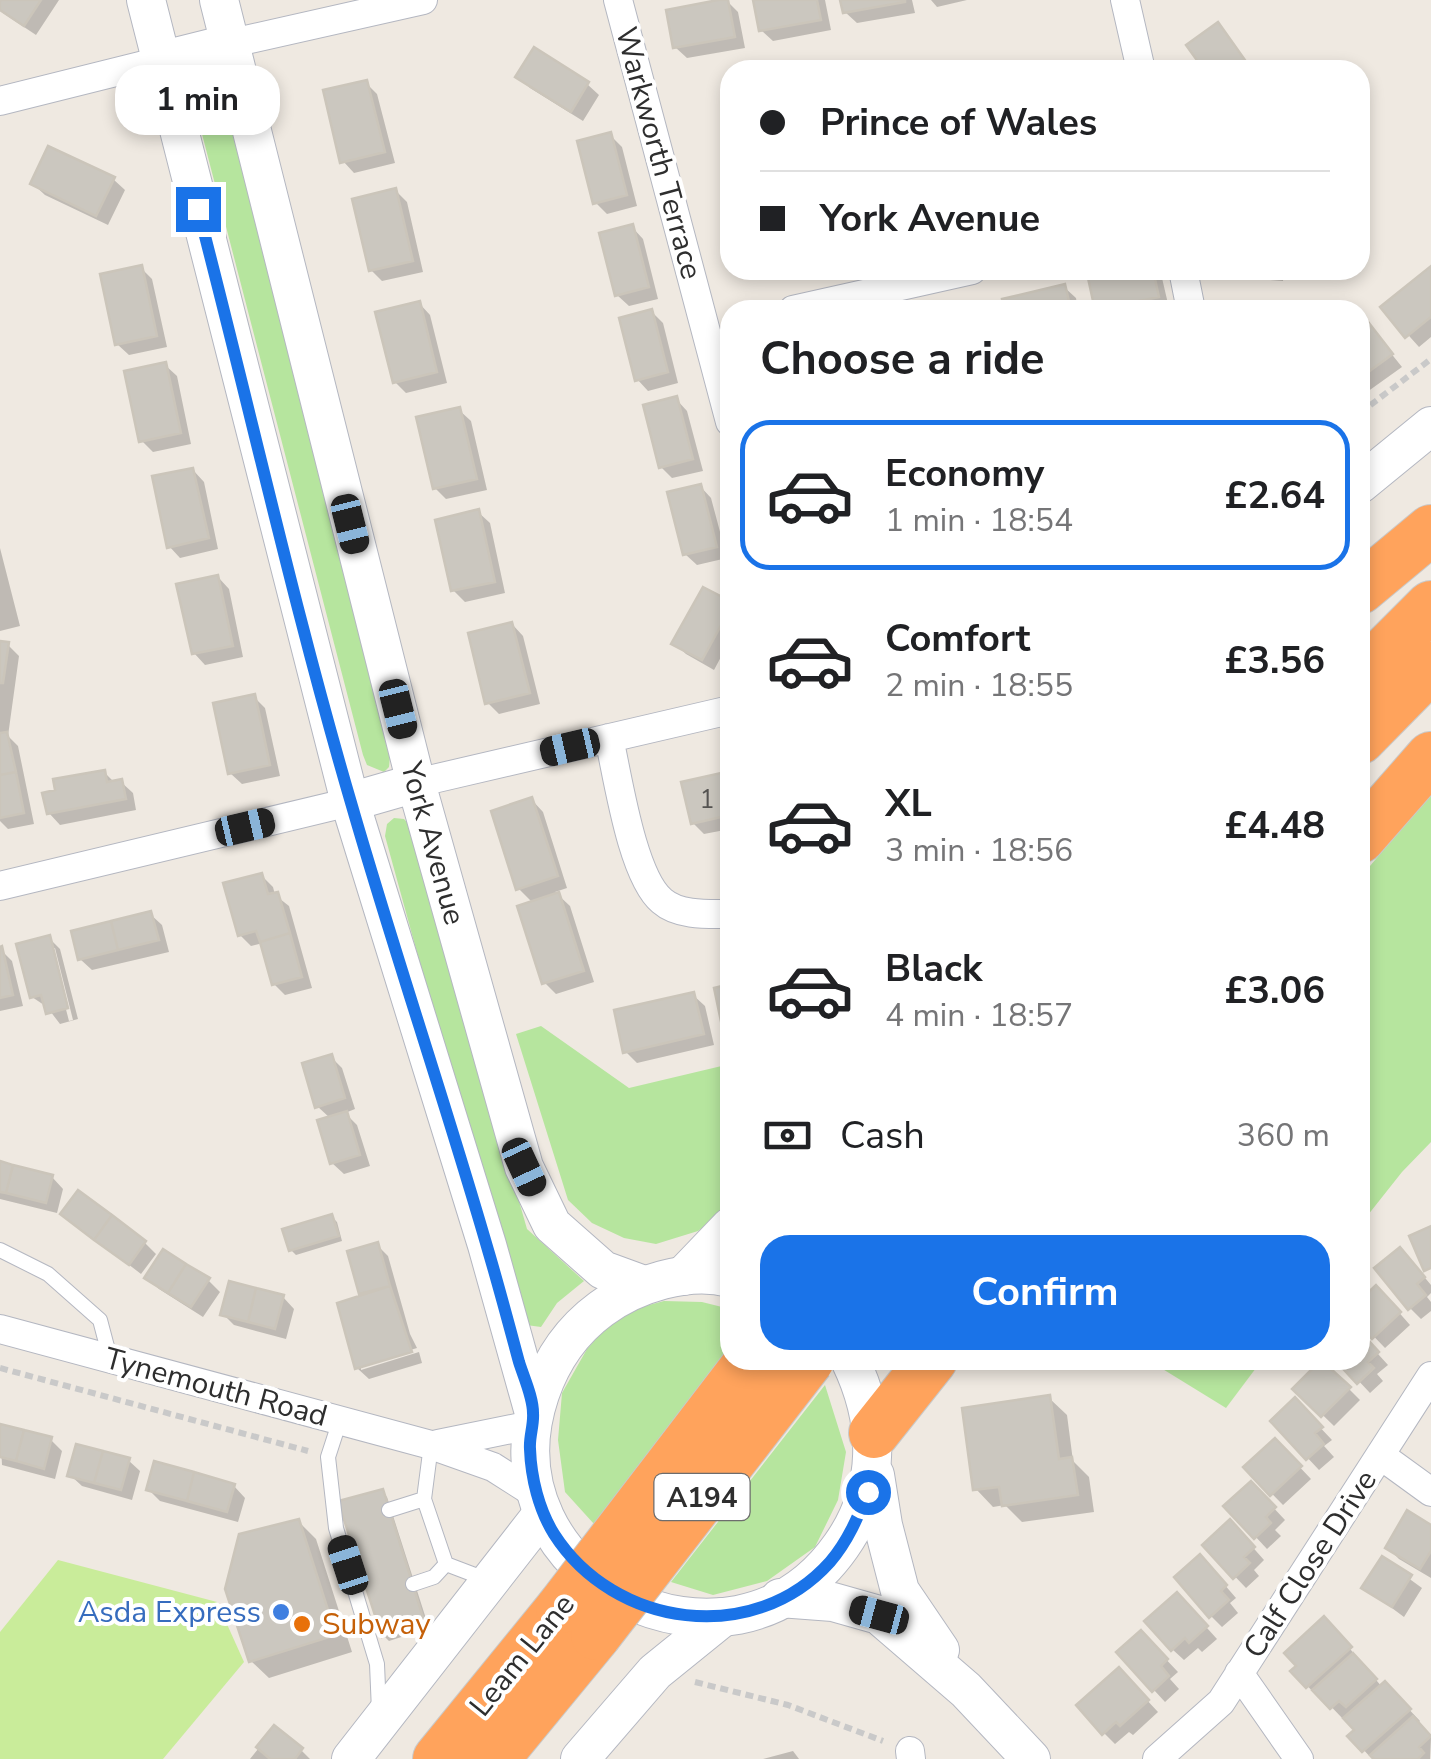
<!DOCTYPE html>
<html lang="en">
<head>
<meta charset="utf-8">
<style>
	:root { --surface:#fff; --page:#f6f6f6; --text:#202124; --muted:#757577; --line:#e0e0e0; --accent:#1a73e8 }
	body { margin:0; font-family:"Nunito Sans",sans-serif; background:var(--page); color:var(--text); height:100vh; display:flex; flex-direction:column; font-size:38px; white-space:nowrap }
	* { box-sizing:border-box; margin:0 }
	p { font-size:32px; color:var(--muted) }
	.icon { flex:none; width:55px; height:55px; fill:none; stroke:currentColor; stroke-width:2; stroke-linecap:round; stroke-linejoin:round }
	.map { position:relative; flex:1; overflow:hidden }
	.details { position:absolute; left:720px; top:300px; width:650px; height:1070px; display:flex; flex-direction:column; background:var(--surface); border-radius:30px; box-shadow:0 5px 15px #0003 }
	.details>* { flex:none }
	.hud { position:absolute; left:720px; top:60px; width:650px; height:220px; border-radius:30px; box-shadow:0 5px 15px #0003; display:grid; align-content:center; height:220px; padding:0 40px; background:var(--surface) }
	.end { position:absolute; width:45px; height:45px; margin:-22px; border:12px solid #1a73e8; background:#fff; box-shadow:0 0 0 5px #fff }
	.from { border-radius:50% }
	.bubble { position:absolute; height:70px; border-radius:30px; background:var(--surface); box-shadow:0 5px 15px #0003; font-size:32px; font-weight:700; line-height:70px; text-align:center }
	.car { position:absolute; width:30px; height:60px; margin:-30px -15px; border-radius:12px; box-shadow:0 0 8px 2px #0007; background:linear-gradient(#222 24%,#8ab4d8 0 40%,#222 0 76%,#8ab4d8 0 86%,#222 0) }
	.hud b { display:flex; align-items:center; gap:35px; height:95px; font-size:38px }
	.hud b+b { border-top:2px solid var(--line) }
	.hud i { width:25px; height:25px; background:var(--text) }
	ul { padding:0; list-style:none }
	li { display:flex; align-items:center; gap:30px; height:150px; margin:0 20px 15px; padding:0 20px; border:5px solid transparent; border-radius:30px }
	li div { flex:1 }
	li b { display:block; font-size:38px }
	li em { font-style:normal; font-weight:700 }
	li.active { border-color:var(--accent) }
	li>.icon { width:90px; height:90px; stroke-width:1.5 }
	h2 { padding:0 40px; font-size:45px; line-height:120px }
	.pay { display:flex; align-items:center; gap:25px; height:110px; padding:0 40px; font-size:38px }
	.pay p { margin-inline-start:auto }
	.primary-button { display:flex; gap:20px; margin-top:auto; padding:20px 40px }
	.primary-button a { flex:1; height:115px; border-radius:30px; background:var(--accent); color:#fff; font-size:40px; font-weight:700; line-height:115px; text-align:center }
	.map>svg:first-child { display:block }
	.green { fill:#b6e59e }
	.pitch { fill:#c9ec9a }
	.shadow { fill:#0003; fill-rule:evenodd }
	.building { fill:#cbc7bf; stroke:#cbc5ba; stroke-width:2.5 }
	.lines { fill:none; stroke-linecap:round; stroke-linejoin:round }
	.lane-casing { stroke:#b4b7c1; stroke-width:16 }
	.street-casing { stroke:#b4b7c1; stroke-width:30 }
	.secondary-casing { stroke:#b4b7c1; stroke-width:40 }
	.highway-casing { stroke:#c9c9c9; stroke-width:52 }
	.path { stroke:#c9c9c9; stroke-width:6; stroke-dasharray:8 5; stroke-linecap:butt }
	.lane { stroke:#fff; stroke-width:14 }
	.street { stroke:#fff; stroke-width:28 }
	.secondary { stroke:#fff; stroke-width:38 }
	.highway { stroke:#ffa35c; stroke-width:50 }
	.highway-bridge-casing { stroke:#c9c9c9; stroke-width:52; stroke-linecap:butt }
	.highway-bridge { stroke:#ffa35c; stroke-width:50 }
	.route { stroke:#1a73e8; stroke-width:12 }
	.shop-dot { fill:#3f7fe0; stroke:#fff; stroke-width:4 }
	.food-dot { fill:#e8710a; stroke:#fff; stroke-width:4 }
	.labels { text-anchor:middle; stroke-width:8; stroke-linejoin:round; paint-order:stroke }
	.number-label { font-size:25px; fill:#555452 }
	.shield { fill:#fff; stroke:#6d6d6d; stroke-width:2.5 }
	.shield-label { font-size:28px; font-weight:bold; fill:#2e2e2e }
	.street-label { font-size:30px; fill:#2e2e2e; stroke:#fff }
	.shop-label { font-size:30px; fill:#366cbe; stroke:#fff; text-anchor:end }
	.food-label { font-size:30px; fill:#c56008; stroke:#fff; text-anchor:start }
</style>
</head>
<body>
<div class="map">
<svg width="1431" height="1759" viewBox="0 0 1431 1759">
	<rect width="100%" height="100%" fill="#efe9e1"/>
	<path class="green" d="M210,86l15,10 165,660 -1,11 -5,5 -17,-7 -4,-10 -168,-648 7,-19z
		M1431,793v349l-29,30 -42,53v-347z
		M394,818l10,1 8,9 115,401 57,52 -27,22 -16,24 -22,-3 -134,-488 2,-12z
		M541,1026l88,62 101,-24v142l-32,25 -42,13 -32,-6 -32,-15 -24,-23 -52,-166z
		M664,1301l38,1 28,7v39l-136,176 -29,-32 -7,-52 4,-47 25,-44 32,-36z
		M1148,1360h114l-36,48z
		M825,1385l21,67 -8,48 -23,47 -48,34 -54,14 -42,-13z"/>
	<path class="pitch" d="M58,1560l159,42 27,60 -81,97h-163v-127z"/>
	<path class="shadow" d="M0,0h59l-23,35 -33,-22z
		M756,0h69l6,30 -58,11 -12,-11z
		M843,0h69l3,13 -58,10 -12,-11z
		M931,0h36l-30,7z
		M727,1l11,11 7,36 -58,10 -12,-11z
		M518,77l69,7 12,11 -16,26 -53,-33z
		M366,83l11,11 18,69 -41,10 -11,-12z
		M610,135l12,12 15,59 -30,8 -11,-11z
		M113,179l12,11 -17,35 -63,-30 -12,-11z
		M396,191l11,11 16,70 -41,9 -11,-11z
		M730,218v32l-7,-31z
		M632,227l11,12 15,60 -29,7 -12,-11z
		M141,268l11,11 15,68 -38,8 -12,-11z
		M1134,270h20l8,8 7,30 -71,2 -7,-30z
		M1239,270h45l-1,11 -36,-3z
		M1431,270v67l-12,10 -35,-39z
		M1064,287l12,11 2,12h-71z
		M419,303l11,12 17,68 -41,10 -11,-11z
		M652,312l11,11 15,60 -30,8 -11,-12z
		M1369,326l33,41 -42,30v-65z
		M165,365l12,11 14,68 -38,8 -11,-11z
		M676,399l11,12 16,60 -31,7 -11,-11z
		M459,410l12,11 16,69 -41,9 -11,-11z
		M193,470l11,12 14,67 -38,9 -11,-12z
		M700,486l11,12 16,60 -30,7 -12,-11z
		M478,512l12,11 15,70 -40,9 -12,-12z
		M0,548l20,78 -20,5z
		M218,577l11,12 14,68 -38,8 -11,-12z
		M730,604v36l-16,30 -28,-16 -12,-11z
		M512,624l11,12 17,68 -41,10 -11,-11z
		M0,644l8,1 11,11 -11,80 10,10 16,78 -26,5 -8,-8z
		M254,697l11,11 15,68 -38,8 -12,-11z
		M104,772l11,11 6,-1 12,11 3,17 -76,15 -11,-12z
		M730,773v56l-26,5 -11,-11z
		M532,800l11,12 24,76 -12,4 15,14 24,76 -38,12 -11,-11 -12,-80 -15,-15z
		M261,875l12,12 2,8 14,11 23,82 -27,7 -11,-11 -11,-41 -12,3 -11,-11z
		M150,914l12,11 7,27 -77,18 -12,-11z
		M49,938l11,11 18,70 -18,5 -13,-17 -15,-10zM50,948h5l18,72 -4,1z
		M0,949l12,12 11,45 -23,5z
		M693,995l12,11 9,39 -77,18 -11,-11z
		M331,1057l11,11 13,41 -10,4 12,12 13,41 -26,8 -12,-11 -2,-45 -13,-12z
		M0,1164l52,13 11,12 -6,24 -57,-14z
		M63,1214l82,29 11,11 -15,20z
		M332,1217l5,5 5,19 -46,14 -5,-5z
		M377,1245l11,11 22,78 7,14 -56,17v5l58,-18 3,11 -53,16 -12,-11 6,-70 -13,-46z
		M1411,1261l20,24v8l-4,4 4,5v9l-10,8 -11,-11z
		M147,1278l61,2 12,12 -17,25 -44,-28z
		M283,1297l11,12 -8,30 -52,-14 -11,-11z
		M1388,1300l22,25 -25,23 -25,-26v-19z
		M1360,1334l28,31 -11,9 6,7 -13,12 -31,-33h21z
		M1322,1362l38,38 -26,26 -38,-37z
		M1049,1398l18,17 6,46 16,16 5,35 -72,10 -17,-17 -12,2 -17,-18z
		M1295,1401l37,39 -8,6 10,11 -15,13 -46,-49z
		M0,1426l51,14 11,11 -7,28 -53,-14z
		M1275,1441l36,38 -28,26 -36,-37z
		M128,1460l12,11 -8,29 -50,-14 -12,-11z
		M1251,1484l34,36 -10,10 6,6 -14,13 -40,-43z
		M234,1486l11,12 -7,24 -78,-21 -11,-11z
		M382,1492l5,5 42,131 -40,13 -5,-5z
		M299,1522l17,17 36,113 -83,26 -18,-17z
		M1431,1528v50l-32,-19 -11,-11z
		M1241,1534l23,26 -10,10 5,6 -13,12 -41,-43z
		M1382,1559l40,29 -18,29 -39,-29z
		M1211,1569l25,29 -6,5 8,10 -16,14 -11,-11z
		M1188,1607l29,32 -15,13 -4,-4 -14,12 -12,-11z
		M1335,1631l47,56 3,-3 35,37 -3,3 14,14 -1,21h-58l-21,-23 6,-5 -12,-14 -2,2 -22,-23 -2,2 -25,-26z
		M1141,1633l37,39 -8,7 9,10 -14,13 -11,-12z
		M1130,1682l28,30 -25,23 -4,-3 -14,12 -11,-11z
		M275,1728l26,22 9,9h-60z
		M793,1751l6,8h-36z"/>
	<path class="building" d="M0,0h41l-17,26 -24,-16z
		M718,0h10l7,37 -62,11 -7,-38z
		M753,0h64l4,20 -62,11z
		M840,0h65v2l-62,11z
		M1218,22l34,48h-48l-18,-25z
		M534,47l55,35 -18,30 -56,-35z
		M367,80l18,72 -45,11 -17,-73z
		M611,132l16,63 -34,9 -16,-63z
		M48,146l67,31 -19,39 -66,-32z
		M396,188l17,73 -44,10 -17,-72z
		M633,224l16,63 -34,9 -16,-63z
		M142,265l15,71 -42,9 -15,-71z
		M1431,266v51l-26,21 -25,-31z
		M1123,270h30l6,27 -64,13 -7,-32z
		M1065,284l6,26h-67l-2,-11z
		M420,301l17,71 -44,11 -18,-71z
		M652,309l16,63 -33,9 -16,-63z
		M1369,323l24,31 -33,24v-49z
		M166,362l15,71 -42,9 -15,-71z
		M677,396l16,63 -34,9 -16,-63z
		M460,407l17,72 -44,10 -17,-72z
		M193,468l16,70 -42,10 -15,-72z
		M701,484l16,63 -34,8 -16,-63z
		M479,509l16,73 -44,9 -16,-71z
		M218,575l15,71 -41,8 -16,-70z
		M703,587l27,14v8l-28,51 -31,-16z
		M512,622l18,71 -45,11 -17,-71z
		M0,641l9,1 -6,41h-3z
		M255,694l15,71 -42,9 -15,-71z
		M7,732l9,40 -16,3v-42z
		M105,770l2,12 15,-3 4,20 -79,15 -5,-21 13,-3 -2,-11z
		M730,771v44l-39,9 -10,-42z
		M16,772l8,41 -24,5v-43z
		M532,797l26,79 -42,14 -25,-79z
		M262,873l6,21 10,-2 12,41 -30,9 -4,-11 -18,5 -15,-53z
		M559,892l25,79 -42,13 -25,-78z
		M151,911l8,29 -41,10 -7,-29z
		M111,921l7,29 -40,10 -7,-29z
		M290,933l12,44 -30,8 -12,-43z
		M50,935l18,73 -22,6 -5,-19 -11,3 -14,-54z
		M2,946l11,49 -13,3v-51z
		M730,984v45l-7,2 -9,-43z
		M694,992l10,42 -81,19 -9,-43z
		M332,1054l13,44 -30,10 -13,-45z
		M347,1111l13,44 -30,9 -13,-44z
		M0,1161l13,4 -7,28 -6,-1z
		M13,1165l40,10 -7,28 -40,-10z
		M78,1190l34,25 -18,25 -34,-26z
		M332,1214l7,22 -50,15 -7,-22z
		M112,1215l34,26 -17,24 -35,-25z
		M1431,1226v42l-7,3 -15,-35z
		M378,1242l12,44 -31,8 -12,-43z
		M1400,1247l25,30 -8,7 9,11 -18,15 -34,-42z
		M163,1249l23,15 -18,29 -24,-15z
		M186,1264l24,14 -19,29 -23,-14z
		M229,1281l27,7 -8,34 -28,-7z
		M1376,1285l25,27 -29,27 -12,-13v-26z
		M390,1286l22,66 -57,17 -18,-66z
		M256,1288l28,7 -9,34 -27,-7z
		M1360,1331l19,21 -11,10 6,6 -17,16 -22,-24h25z
		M1321,1360l30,27 -30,30 -29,-28z
		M1050,1395l9,64 13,-2 6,38 -76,11 -3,-19 -26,3 -11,-82z
		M1295,1397l28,30 -8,6 9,11 -18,16 -36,-39z
		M0,1424l24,6 -8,31 -16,-4z
		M24,1430l28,7 -8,32 -28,-8z
		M1275,1438l27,28 -32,30 -27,-29z
		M76,1444l27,7 -9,32 -27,-7z
		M103,1451l27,7 -9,32 -27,-7z
		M154,1461l40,11 -7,29 -41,-11z
		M194,1472l41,12 -8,28 -40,-11z
		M1251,1481l25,26 -10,10 5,6 -17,16 -31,-33z
		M383,1489l42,135 -43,13 -44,-136z
		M1407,1510l24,15v26l-11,18 -35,-21z
		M299,1519l37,116 -87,27 -24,-73 14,-55z
		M1230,1519l25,28 -11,10 6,6 -17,16 -31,-34z
		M1200,1554l27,31 -6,6 8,9 -20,18 -35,-41z
		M1382,1556l30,19 -20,32 -31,-19z
		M1177,1592l31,34 -19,17 -4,-5 -14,13 -27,-30z
		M1324,1616l28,31 -46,41 -16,-17 6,-5 -12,-13z
		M1141,1630l27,29 -7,7 8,10 -17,16 -36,-40z
		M1353,1653l24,26 -31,28 -7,-6 -9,8 -18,-19z
		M1119,1667l30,33 -29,26 -4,-4 -14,13 -26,-30z
		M1385,1681l26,28 -49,43 -15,-16 7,-6 -11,-12z
		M1413,1716l18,20 -12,11 5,6 -6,6h-44l-4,-4z
		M274,1725l29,23 -8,11h-25l-14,-12z"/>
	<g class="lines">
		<g class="lane-casing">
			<path id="lane" d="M0,1250l48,24 52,46 10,38
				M340,1420l-12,37 8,71 41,136 2,47
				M431,1445l-7,54 22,65 42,16
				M389,1510l35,-11
				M413,1584l21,-7 12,-13"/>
		</g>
		<g class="street-casing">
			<path id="street" d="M618,0l112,422
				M1125,0l16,70
				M228,44l195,-44
				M0,101l160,-40
				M1183,270l8,40
				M793,310l179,-40
				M609,738c9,40 23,138 53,163 17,15 47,13 68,13
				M416,783l314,-73
				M0,886l350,-84
				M0,1329l431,116 62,22 44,28
				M438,1444l93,-19
				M1380,1455l51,37
				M1239,1673l60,86
				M910,1751l1,8
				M1157,1759l64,-57 210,-326"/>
		</g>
		<g class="secondary-casing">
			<g id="secondary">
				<path d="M146,0l204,802 137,443 47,168"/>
				<path id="s1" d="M219,0l197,783 108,384 28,58 51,45 41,15"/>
				<path d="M160,61l68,-17"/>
				<path d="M1360,484l71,-58"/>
				<path d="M350,802l66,-19"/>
				<path d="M683,1276l47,-49"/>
				<path d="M730,1278c-42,-11 -95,6 -129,31 -30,22 -49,50 -61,85 -62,184 190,310 301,152 41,-58 39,-124 9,-186"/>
				<path d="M875,1475l8,50 17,66 40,59"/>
				<path d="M780,1598l53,4 46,13 87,75 65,69"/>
				<path d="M351,1759l192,-246"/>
				<path d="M580,1759l75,-87 68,-55"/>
			</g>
		</g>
		<g class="highway-casing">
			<path id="highway" d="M1360,589l71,-59
				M1360,677l71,-71
				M1360,739l71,-72
				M1360,838l71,-81
				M874,1433l58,-73
				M438,1759l123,-151
				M494,1759l102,-124"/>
		</g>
		<path class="path" d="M1360,413l71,-54
			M0,1368l308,83
			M695,1682l93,23 95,36"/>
		<use href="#lane" class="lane"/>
		<use href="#street" class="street"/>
		<use href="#secondary" class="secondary"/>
		<use href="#highway" class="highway"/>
		<g class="highway-bridge-casing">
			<path id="highway-bridge" d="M561,1608l190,-248
				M596,1635l213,-275"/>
		</g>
		<use href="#highway-bridge" class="highway-bridge"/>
	</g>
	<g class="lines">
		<path class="route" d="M198,209c52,199 96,400 154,597 43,149 93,295 136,444 11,37 21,75 31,112 5,16 14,35 14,51 1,12 -4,24 -3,36 1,29 9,61 24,85 60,94 200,113 276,28 18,-21 28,-45 38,-70"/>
	</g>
	<circle class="shop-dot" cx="281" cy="1612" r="10"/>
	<circle class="food-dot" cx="302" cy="1624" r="10"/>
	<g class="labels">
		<g class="number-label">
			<text x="707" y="808">1</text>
		</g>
		<rect class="shield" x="654.5" y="1474" width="95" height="46" rx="8"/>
		<g class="shield-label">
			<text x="702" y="1507">A194</text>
		</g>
		<g class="street-label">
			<text transform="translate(659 153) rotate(75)" y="10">Warkworth Terrace</text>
			<text dy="10" stroke="none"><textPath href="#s1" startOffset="870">York Avenue</textPath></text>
			<text transform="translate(216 1387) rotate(15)" y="10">Tynemouth Road</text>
			<text transform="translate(1310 1564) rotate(-57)" y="10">Calf Close Drive</text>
			<text transform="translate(522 1655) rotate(-51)" y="10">Leam Lane</text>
		</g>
		<g class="shop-label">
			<text x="261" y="1622">Asda Express</text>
		</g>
		<g class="food-label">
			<text x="322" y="1634">Subway</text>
		</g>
	</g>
</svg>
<i class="end from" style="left:868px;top:1492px"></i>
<i class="end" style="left:198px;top:209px"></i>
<div class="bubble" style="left:115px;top:65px;width:165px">1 min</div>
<i class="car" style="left:350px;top:524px;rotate:166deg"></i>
<i class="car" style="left:398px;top:709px;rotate:166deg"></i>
<i class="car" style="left:570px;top:747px;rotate:257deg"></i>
<i class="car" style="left:245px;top:827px;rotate:77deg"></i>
<i class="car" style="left:524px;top:1167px;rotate:155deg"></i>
<i class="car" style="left:348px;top:1565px;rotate:342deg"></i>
<i class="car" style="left:879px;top:1615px;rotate:285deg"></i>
<div class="hud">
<b><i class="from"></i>Prince of Wales</b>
<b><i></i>York Avenue</b>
</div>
<section class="details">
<h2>Choose a ride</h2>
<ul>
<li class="active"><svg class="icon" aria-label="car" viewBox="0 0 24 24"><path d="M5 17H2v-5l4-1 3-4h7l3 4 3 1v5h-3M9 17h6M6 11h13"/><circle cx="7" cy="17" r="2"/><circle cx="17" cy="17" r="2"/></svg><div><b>Economy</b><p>1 min · 18:54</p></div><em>£2.64</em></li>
<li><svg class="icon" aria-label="car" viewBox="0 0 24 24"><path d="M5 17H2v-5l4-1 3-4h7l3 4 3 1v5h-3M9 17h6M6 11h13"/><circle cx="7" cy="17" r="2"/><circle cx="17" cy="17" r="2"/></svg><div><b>Comfort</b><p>2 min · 18:55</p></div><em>£3.56</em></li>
<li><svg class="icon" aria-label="car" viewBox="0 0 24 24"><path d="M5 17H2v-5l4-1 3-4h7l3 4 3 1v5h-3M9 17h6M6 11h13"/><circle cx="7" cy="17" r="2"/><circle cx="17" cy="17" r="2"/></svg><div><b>XL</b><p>3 min · 18:56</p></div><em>£4.48</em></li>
<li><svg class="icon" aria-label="car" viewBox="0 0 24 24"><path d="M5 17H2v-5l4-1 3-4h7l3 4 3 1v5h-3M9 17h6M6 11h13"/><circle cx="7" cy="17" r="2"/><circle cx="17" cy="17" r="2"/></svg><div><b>Black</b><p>4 min · 18:57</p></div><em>£3.06</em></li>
</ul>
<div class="pay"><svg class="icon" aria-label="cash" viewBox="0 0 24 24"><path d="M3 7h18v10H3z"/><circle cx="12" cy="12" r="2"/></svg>Cash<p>360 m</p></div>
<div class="primary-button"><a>Confirm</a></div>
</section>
</div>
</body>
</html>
